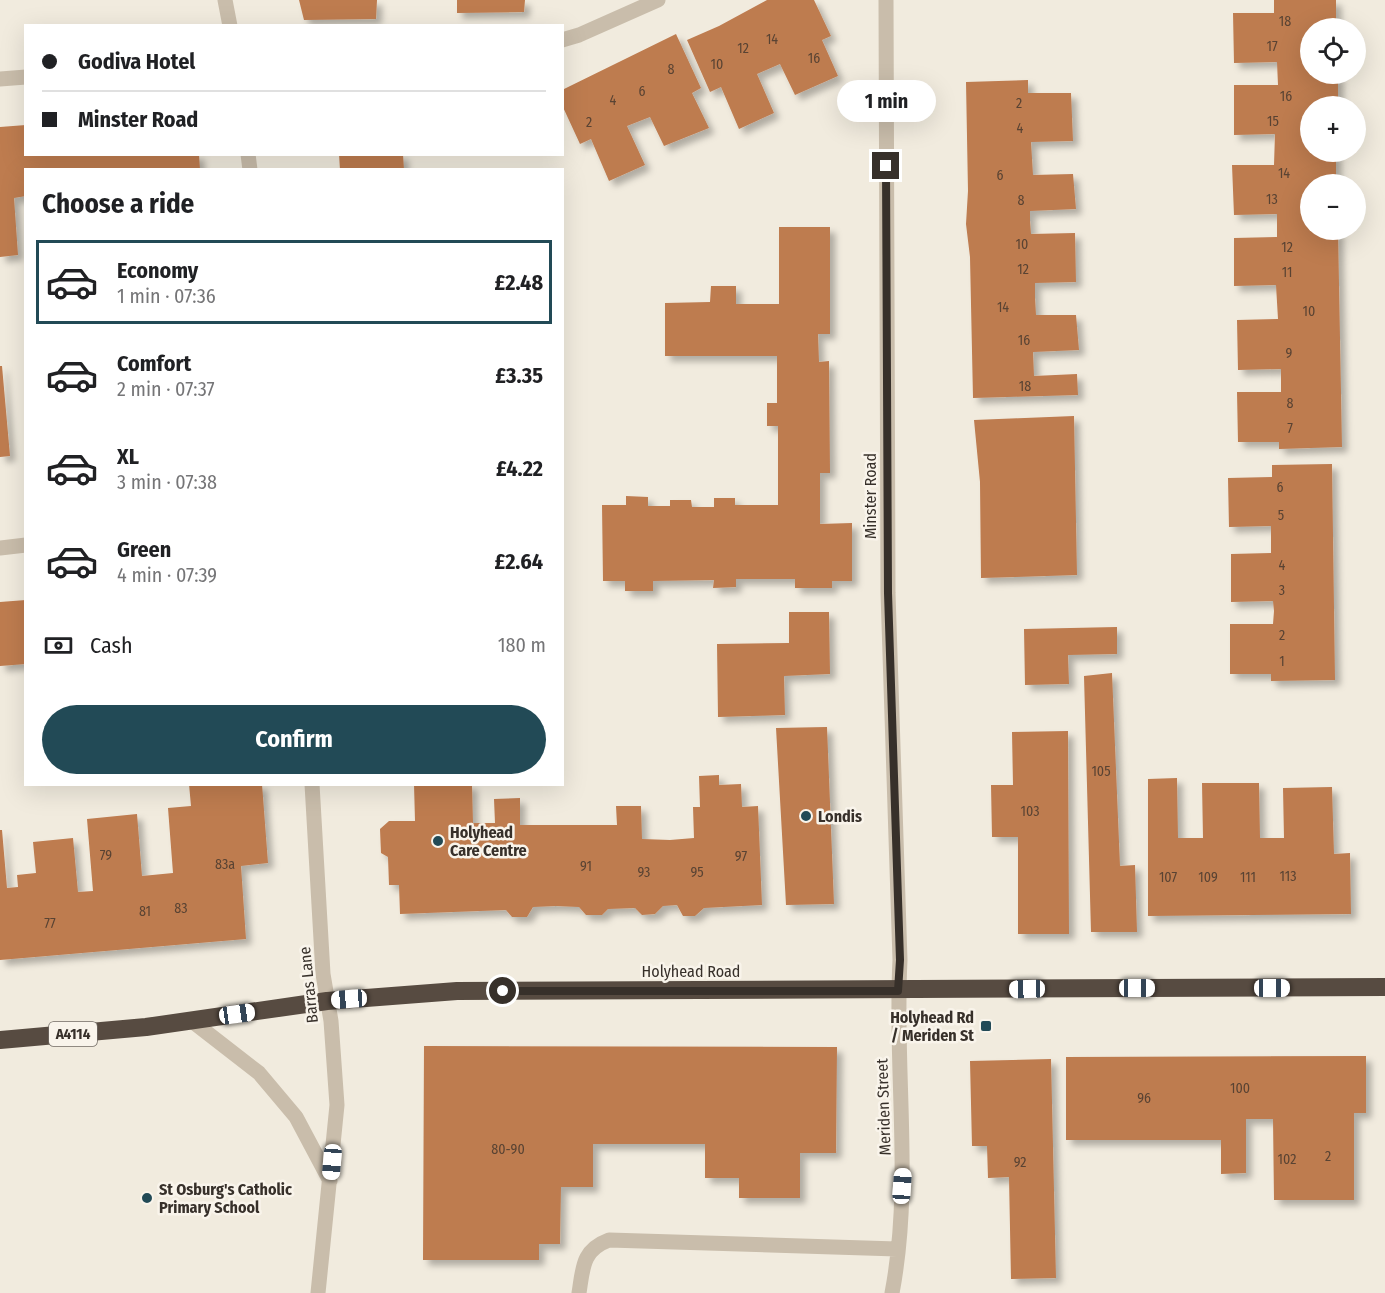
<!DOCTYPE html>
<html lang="en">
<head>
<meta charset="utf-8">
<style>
	:root { --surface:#fff; --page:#f2f2f2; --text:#202124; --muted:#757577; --line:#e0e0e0; --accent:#224a56 }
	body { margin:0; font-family:"Fira Sans Condensed",sans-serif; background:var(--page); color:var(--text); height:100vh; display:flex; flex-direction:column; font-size:22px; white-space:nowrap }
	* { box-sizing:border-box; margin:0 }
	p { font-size:20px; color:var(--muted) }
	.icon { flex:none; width:33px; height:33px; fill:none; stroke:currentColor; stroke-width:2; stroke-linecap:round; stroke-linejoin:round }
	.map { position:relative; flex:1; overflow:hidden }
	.sheet { position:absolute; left:24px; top:168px; width:540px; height:618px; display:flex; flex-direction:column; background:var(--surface); border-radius:0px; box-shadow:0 6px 24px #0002 }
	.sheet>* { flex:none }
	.top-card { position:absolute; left:24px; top:24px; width:540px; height:132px; border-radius:0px; box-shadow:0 6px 24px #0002; display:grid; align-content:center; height:132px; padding:0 18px; background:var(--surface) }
	.buttons { position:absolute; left:1300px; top:18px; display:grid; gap:12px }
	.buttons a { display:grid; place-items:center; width:66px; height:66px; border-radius:50%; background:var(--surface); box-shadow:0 6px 24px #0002; font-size:30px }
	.end { position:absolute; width:27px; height:27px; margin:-14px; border:8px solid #37302a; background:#fff; box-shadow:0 0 0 3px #fff }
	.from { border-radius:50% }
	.bubble { position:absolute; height:42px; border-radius:21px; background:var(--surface); box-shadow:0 6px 24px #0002; font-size:20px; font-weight:700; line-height:42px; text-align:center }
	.car { position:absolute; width:18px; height:36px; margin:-18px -9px; border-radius:8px; box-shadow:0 0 4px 2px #0007; background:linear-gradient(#fff 24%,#345 0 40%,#fff 0 76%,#345 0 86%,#fff 0) }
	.top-card b { display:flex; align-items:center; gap:21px; height:57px; font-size:22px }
	.top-card b+b { border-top:2px solid var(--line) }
	.top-card i { width:15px; height:15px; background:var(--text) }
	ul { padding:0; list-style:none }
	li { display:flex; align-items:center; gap:18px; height:84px; margin:0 12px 9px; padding:0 6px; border:3px solid transparent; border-radius:0px }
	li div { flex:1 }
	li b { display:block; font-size:22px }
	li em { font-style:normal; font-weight:700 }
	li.selected { border-color:var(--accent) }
	li>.icon { width:54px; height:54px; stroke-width:1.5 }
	h2 { padding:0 18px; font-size:27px; line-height:72px }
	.pay { display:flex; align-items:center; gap:15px; height:66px; padding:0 18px; font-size:22px }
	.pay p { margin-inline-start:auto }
	.primary-button { display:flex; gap:12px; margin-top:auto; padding:12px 18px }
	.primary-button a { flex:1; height:69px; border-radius:36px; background:var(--accent); color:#fff; font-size:24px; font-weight:700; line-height:69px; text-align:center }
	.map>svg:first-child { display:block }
	.building { fill:#be7b4f; filter:url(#shadow) }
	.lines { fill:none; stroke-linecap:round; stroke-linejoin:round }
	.minor { stroke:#c9bdab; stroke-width:15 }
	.highway { stroke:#574b41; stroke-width:18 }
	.route { stroke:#37302a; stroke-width:8 }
	.poi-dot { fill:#224a56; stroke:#f9f4eb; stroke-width:2 }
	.labels { text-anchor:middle; stroke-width:5; stroke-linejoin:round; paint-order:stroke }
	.number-label { font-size:14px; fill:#594333 }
	.shield { fill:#f9f4eb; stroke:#716b64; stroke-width:1.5 }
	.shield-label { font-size:15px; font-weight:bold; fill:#37302a }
	.street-label { font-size:16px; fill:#37302a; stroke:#f9f4eb }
	.poi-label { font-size:16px; font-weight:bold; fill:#37302a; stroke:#f9f4eb; text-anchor:start }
</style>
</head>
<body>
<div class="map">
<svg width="1385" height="1293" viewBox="0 0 1385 1293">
	<defs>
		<filter id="shadow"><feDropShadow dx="5.5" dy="5.5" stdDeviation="3" flood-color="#0004"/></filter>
	</defs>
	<rect width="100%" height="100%" fill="#f1ebde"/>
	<path class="building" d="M299,0h78l-1,19 -72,1z
		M457,0h68l-1,12 -67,1z
		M767,0h47l17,36 -9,4 16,36 -43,19 -15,-31 -23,10 17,39 -35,16 -18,-42 -11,5 -23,-52 32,-14z
		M1274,0h62v28h-25v46h27v32h-27v46h25v32h-25v46h27l4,217 -63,2v-7h-41l-1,-50h44v-23l-43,1 -1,-50 41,-1 -2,-34 -42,1v-48l43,-1v-23l-43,1 -2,-50h42l1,-31 -41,1v-50h44l-1,-23 -43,1 -1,-50h41z
		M676,34l25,54 -9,5 17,35 -45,18 -14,-29 -23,9 18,39 -36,16 -18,-42 -11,5 -18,-39v-15z
		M1028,80v13h43l2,48 -42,1 2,33 40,-1 3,35 -46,2v10l1,13 44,-1 1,49 -41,1v15l1,17h40l3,35 -46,2 1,24 43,-2 1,21 -105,3 -3,-141 -4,-33 2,-33 -2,-109z
		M26,125v29h173l1,16h-174v26l-12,2 4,57 -18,2v-130z
		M339,154h64l1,16h-64z
		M779,227h51v107h-12l1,28 10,-1 1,112h-10v51l32,-1v58h-20v7h-37v-9h-59v8l-23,1 1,-8 -61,1v10h-28v-10h-22l-1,-76h24v-9l22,1v9h22v-6h21l1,7h22v-9h21v7h43v-79h-11v-23h10v-47h-112v-53l45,-1 1,-16h25v18h43z
		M0,366h2l8,90 -10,1z
		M1074,416l3,159 -96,3 -1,-96 -6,-62z
		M1332,464l3,216 -64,1v-7h-41v-50h43l1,-13 -1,-10 -42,1v-48l40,-1v-27l-42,1 -1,-49 44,-1v-12z
		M26,600v64l-26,2v-64z
		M789,612h40l1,62 -46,2 1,39 -67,2 -1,-73 72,-1z
		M1117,627v27l-49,1 1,29 -44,1 -1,-56z
		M1112,673l8,193 15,-1 2,67h-46l-7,-256z
		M827,727l7,177 -48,1 -10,-177z
		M1068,731l1,203h-51v-97h-26l-1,-52h22l-1,-53z
		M719,775v10l22,-1 1,23 16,-1 4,99 -58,3 -9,8h-12l-6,-11 -14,1 -8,8 -13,1 -7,-7 -27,1 -6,6h-16l-7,-8 -23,-1 -23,1 -6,10h-15l-6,-7 -106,4 -1,-29h-10l-1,-28 -7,-4 -1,-24 9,-8h26l-1,-37h58l1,39h22l-1,-24 26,-1v27h97l-1,-19h25l1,33 28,1 24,-2 -1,-31h7l-1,-31z
		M1177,778l1,60h25l-1,-55h57l1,55h24l-1,-50 49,-1 2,67 16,-1 1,61 -203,2v-137z
		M189,784h73l6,79 -27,3 5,73 -246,21v-130h2l5,58 11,-1 -1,-12 19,-2 -3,-31 40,-4 5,54 15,-1 -6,-72 50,-5 5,62 31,-3 -5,-65 23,-2z
		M424,1046l413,1 -1,106h-36v45h-61v-20h-34v-34h-112v43h-32l-1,57h-21v16h-116z
		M1366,1056v57h-12v87h-80l-1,-81h-27v54l-25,1v-34h-155v-83z
		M1051,1059l5,219 -45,1 -2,-102 -21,1 -1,-32h-15l-2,-85z"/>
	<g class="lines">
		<path class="minor" d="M225,0l5,26
			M886,0l2,593 12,367c-6,111 13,223 -8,333
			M562,40l17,-5 79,-35
			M0,79l26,-2
			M248,154l2,16
			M0,548l26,-3
			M312,784l11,190 8,47 6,84 -19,188
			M192,1021l67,52 37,44 34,64
			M579,1293c4,-25 3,-43 30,-53l288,9"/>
		<path class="highway" d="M0,1040l146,-13 181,-26 130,-10 928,-4"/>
	</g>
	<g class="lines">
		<path class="route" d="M503,991h395l2,-31 -12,-367 -2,-427"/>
	</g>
	<g class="poi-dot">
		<circle cx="806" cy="816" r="6"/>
		<circle cx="438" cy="841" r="6"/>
		<rect x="980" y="1020" width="12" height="12" rx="3"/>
		<circle cx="147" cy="1198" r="6"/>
	</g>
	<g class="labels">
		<g class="number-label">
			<text x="1285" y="26">18</text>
			<text x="772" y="44">14</text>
			<text x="1272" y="51">17</text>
			<text x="743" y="53">12</text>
			<text x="814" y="63">16</text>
			<text x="717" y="69">10</text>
			<text x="671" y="74">8</text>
			<text x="642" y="96">6</text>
			<text x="1286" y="101">16</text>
			<text x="613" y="105">4</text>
			<text x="1019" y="108">2</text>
			<text x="1273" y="126">15</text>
			<text x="589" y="127">2</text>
			<text x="1020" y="133">4</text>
			<text x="1284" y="178">14</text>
			<text x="1000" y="180">6</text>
			<text x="1272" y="204">13</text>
			<text x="1021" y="205">8</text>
			<text x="1022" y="249">10</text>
			<text x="1287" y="252">12</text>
			<text x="1023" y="274">12</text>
			<text x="1287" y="277">11</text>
			<text x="1003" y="312">14</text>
			<text x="1309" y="316">10</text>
			<text x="1024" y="345">16</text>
			<text x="1289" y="358">9</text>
			<text x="1025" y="391">18</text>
			<text x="1290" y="408">8</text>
			<text x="1290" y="433">7</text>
			<text x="1280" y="492">6</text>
			<text x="1281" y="520">5</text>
			<text x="1282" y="570">4</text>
			<text x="1282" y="595">3</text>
			<text x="1282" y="640">2</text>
			<text x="1282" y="666">1</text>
			<text x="1101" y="776">105</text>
			<text x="1030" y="816">103</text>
			<text x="106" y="860">79</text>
			<text x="741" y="861">97</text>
			<text x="225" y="869">83a</text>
			<text x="586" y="871">91</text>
			<text x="644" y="877">93</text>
			<text x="697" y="877">95</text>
			<text x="1288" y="881">113</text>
			<text x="1168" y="882">107</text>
			<text x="1208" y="882">109</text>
			<text x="1248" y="882">111</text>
			<text x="181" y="913">83</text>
			<text x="145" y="916">81</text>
			<text x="50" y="928">77</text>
			<text x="1240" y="1093">100</text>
			<text x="1144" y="1103">96</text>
			<text x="508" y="1154">80-90</text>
			<text x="1328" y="1161">2</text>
			<text x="1287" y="1164">102</text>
			<text x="1020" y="1167">92</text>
		</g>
		<rect class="shield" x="49" y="1022" width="48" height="24" rx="4.5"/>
		<g class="shield-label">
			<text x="73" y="1039">A4114</text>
		</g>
		<g class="street-label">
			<text transform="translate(870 496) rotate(-90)" y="6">Minster Road</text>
			<text x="691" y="977">Holyhead Road</text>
			<text transform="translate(308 985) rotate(-96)" y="6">Barras Lane</text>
			<text transform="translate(883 1107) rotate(-92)" y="6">Meriden Street</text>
		</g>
		<g class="poi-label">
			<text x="818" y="822">Londis</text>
			<text x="450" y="838">Holyhead<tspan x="450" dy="18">Care Centre</tspan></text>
			<text x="974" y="1023" text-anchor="end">Holyhead Rd<tspan x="974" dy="18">/ Meriden St</tspan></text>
			<text x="159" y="1195">St Osburg's Catholic<tspan x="159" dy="18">Primary School</tspan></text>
		</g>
	</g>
</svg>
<div class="buttons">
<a><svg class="icon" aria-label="locate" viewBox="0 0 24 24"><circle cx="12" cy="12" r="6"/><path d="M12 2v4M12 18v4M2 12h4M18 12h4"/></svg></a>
<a>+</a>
<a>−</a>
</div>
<i class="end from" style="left:503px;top:991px"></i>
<i class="end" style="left:886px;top:166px"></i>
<div class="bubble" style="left:837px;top:80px;width:99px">1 min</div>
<i class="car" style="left:1137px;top:988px;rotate:90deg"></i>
<i class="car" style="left:1272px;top:988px;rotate:90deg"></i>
<i class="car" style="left:1027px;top:989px;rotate:269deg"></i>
<i class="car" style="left:349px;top:999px;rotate:266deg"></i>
<i class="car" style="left:237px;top:1014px;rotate:82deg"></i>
<i class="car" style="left:332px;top:1162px;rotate:185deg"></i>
<i class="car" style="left:902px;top:1186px;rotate:4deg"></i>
<div class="top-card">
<b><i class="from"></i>Godiva Hotel</b>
<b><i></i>Minster Road</b>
</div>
<section class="sheet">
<h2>Choose a ride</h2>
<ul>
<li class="selected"><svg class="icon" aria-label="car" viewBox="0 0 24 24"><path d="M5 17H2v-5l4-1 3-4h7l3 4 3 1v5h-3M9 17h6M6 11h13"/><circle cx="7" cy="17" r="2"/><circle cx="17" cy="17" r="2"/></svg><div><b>Economy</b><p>1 min · 07:36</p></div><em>£2.48</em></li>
<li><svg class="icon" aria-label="car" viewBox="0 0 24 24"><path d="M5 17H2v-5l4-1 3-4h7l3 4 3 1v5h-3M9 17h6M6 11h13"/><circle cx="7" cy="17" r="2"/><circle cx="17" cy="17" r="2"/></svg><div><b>Comfort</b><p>2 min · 07:37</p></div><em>£3.35</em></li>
<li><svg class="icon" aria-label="car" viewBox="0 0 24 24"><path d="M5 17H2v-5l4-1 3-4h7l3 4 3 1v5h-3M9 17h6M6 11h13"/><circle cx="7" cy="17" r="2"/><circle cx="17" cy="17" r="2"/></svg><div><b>XL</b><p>3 min · 07:38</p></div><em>£4.22</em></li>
<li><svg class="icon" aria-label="car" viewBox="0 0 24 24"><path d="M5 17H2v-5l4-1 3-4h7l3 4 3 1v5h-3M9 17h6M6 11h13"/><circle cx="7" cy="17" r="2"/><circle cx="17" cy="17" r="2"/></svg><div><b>Green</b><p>4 min · 07:39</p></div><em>£2.64</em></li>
</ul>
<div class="pay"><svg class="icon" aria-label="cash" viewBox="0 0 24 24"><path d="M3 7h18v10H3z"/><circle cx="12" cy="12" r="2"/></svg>Cash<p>180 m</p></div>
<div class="primary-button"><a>Confirm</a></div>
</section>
</div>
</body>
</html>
